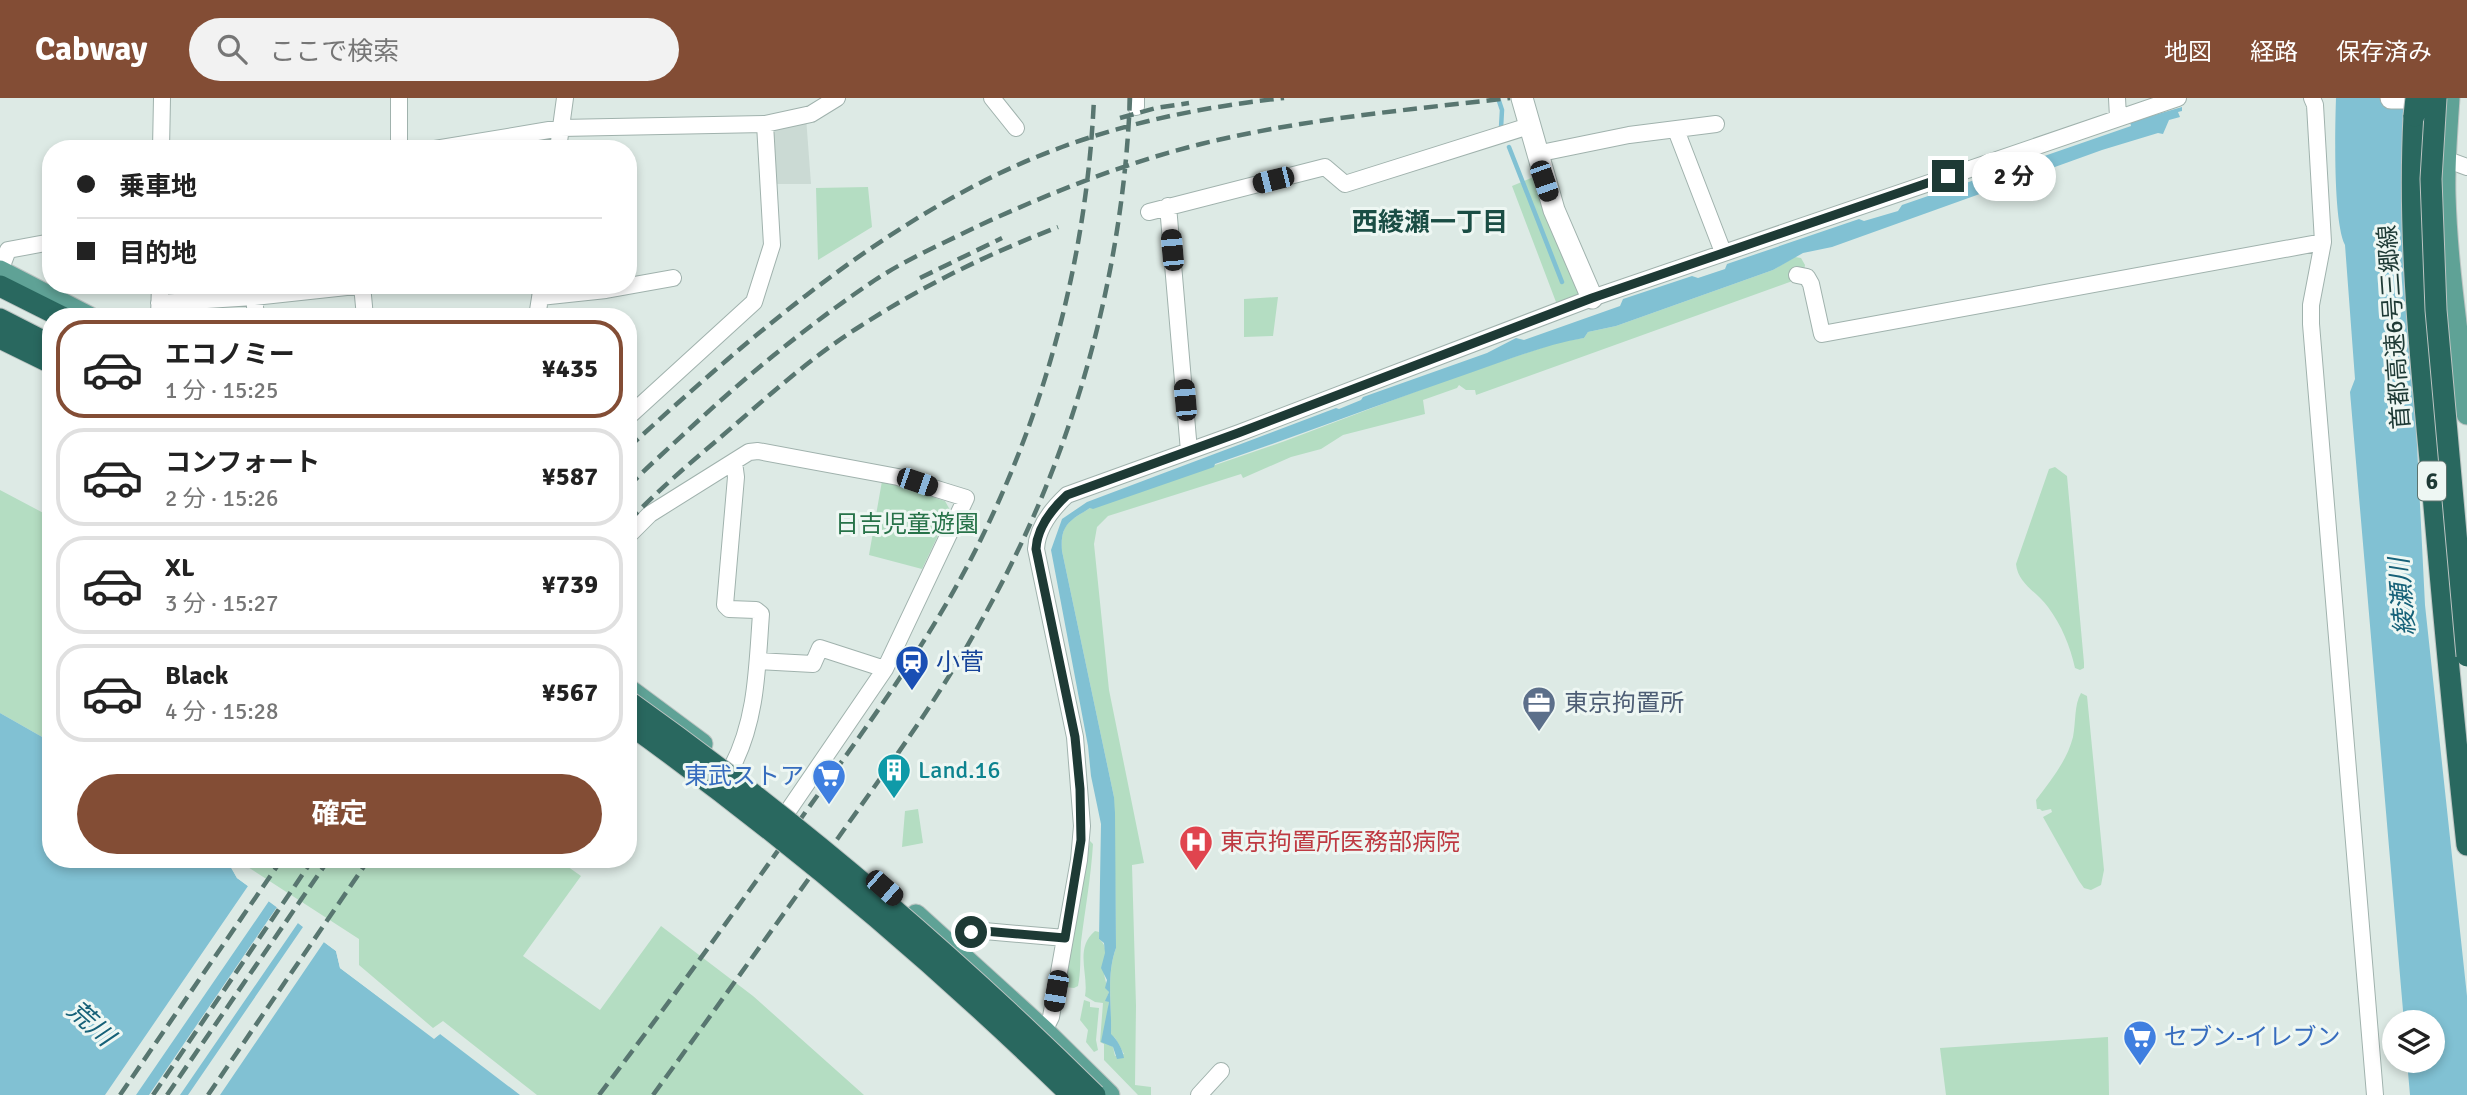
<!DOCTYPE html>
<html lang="ja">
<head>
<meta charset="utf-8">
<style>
	:root { --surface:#fff; --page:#f2f2f2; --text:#222; --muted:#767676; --line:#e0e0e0; --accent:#834d35 }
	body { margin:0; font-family:Signika,"Noto Sans JP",sans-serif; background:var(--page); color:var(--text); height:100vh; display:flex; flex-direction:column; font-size:26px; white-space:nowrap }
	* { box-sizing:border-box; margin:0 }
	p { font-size:23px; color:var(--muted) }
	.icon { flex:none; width:38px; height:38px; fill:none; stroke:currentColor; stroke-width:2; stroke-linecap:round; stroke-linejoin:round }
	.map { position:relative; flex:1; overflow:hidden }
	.side { position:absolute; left:42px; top:210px; width:595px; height:560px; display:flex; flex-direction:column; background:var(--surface); border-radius:28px; box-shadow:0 4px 10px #0003 }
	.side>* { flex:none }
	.banner { position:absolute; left:42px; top:42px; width:595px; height:154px; border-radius:28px; box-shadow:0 4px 10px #0003; display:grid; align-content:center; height:154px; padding:0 35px; background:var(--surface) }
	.controls { position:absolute; left:2382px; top:912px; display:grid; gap:14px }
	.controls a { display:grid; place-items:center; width:63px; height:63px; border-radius:50%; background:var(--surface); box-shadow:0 4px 10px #0003; font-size:35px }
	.end { position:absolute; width:32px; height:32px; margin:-16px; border:9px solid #1e3a35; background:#fff; box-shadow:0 0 0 4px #fff }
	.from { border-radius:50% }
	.bubble { position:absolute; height:49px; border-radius:24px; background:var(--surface); box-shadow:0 4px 10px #0003; font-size:23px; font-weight:700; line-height:49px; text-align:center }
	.car { position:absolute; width:21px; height:42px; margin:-21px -10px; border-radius:9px; box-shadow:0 0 5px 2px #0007; background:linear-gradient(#222 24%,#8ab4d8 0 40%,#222 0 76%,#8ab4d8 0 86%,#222 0) }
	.banner b { display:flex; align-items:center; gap:24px; height:66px; font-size:26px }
	.banner b+b { border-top:2px solid var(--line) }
	.banner i { width:18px; height:18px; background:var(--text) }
	ul { padding:12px 0 0; list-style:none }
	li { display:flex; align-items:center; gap:21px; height:98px; margin:0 14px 10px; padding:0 21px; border:4px solid var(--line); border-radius:28px }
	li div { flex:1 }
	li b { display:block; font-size:26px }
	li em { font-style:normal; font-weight:700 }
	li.active { border-color:var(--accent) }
	li>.icon { width:63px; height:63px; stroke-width:1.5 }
	.action { display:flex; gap:14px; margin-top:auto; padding:14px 35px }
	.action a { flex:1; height:80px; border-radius:42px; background:var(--accent); color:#fff; font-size:28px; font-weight:700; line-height:80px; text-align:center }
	header { display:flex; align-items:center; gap:42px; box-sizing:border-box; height:98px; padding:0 35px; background:var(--accent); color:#fff }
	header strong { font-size:33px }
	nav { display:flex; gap:38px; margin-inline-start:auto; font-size:24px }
	.search { width:490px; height:63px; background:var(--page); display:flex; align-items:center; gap:18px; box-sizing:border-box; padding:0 24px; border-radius:38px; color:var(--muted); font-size:26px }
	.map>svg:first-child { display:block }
	.built { fill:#cbdad4 }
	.green { fill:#b4ddc2 }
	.water { fill:#81c1d3 }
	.pier { fill:#ddeae5 }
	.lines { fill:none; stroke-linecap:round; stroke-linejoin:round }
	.stream { stroke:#81c1d3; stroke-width:4.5 }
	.minor-casing { stroke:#a0b2ad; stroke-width:18 }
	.tertiary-casing { stroke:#a0b2ad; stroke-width:23 }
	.primary-casing { stroke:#bcc4c2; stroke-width:23 }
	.motorway-casing { stroke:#bcc4c2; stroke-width:23 }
	.minor { stroke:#fff; stroke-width:16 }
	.tertiary { stroke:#fff; stroke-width:21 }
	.primary { stroke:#5fa296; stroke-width:21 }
	.motorway { stroke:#29685f; stroke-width:21 }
	.rail { stroke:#587670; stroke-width:4.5; stroke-dasharray:14 7; stroke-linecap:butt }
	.motorway-bridge-casing { stroke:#bcc4c2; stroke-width:23; stroke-linecap:butt }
	.motorway-bridge { stroke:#29685f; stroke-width:21 }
	.route { stroke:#1e3a35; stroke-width:9 }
	.labels { text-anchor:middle; stroke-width:6; stroke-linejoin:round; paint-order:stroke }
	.shield { fill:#eef7f3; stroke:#5c736e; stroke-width:2 }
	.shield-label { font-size:23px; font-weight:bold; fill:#1e3a35 }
	.street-label { font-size:24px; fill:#1e3a35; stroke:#eef7f3 }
	.park-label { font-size:24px; fill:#277349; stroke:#eef7f3 }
	.transit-label { font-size:24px; fill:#164399; stroke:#eef7f3; text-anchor:start }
	.service-label { font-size:24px; fill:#4e5e75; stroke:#eef7f3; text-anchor:start }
	.culture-label { font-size:24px; fill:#0d838f; stroke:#eef7f3; text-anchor:start }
	.shop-label { font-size:24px; fill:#366cbe; stroke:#eef7f3; text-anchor:end }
	.health-label { font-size:24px; fill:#be3a42; stroke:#eef7f3; text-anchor:start }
	.neighbourhood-label { font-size:26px; font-weight:bold; fill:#1a4d44; stroke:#eef7f3 }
	.water-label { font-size:26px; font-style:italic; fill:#166178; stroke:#eef7f3 }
</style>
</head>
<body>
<header>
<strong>Cabway</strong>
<div class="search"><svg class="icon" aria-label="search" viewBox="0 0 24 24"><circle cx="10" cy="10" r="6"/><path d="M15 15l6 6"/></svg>ここで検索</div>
<nav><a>地図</a><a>経路</a><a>保存済み</a></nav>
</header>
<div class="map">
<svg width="2467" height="997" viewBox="0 0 2467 997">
	<rect width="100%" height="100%" fill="#ddeae5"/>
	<path class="built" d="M806,19l5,67h-39l-4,-59z"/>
	<path class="green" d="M1536,78l47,119 -27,7 -44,-116z
		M868,89l4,40 -54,33 -2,-72z
		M1795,159l6,1 4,7 -1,7 -6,7 -322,116 -1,-5h-9l-7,-5 -2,3 -34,12 2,14 -82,21 -22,14 -30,8 -48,21 -2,-4 -133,42 -11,11 -3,17 15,146 35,173 -12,2 4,141 -1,79 16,2v8h-13l-34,-35v-16l-4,-2 3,-39 -8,-1 -10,-6c4,-21 -11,-48 10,-65l4,1v7c11,8 4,20 5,32 0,7 3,14 5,21l-3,8 3,2 -4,40 8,5 2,9 9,-2 -9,-16 -4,-3c1,-29 -5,-60 5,-87l-2,-151 -52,-246c-2,-27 7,-30 28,-43l195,-67 161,-61 113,-38 25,-4 4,-6 28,-6 157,-56z
		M1278,199l-5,39 -29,1v-38z
		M2055,369l12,9 17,187v5l-4,2 -5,-2c-5,-22 -13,-42 -27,-61 -11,-15 -30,-23 -32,-43l33,-95z
		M882,383l63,20 5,9 -28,59 -53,-14z
		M0,392l51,27v225l-51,-29z
		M2081,595l6,3 17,174 -3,15 -10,5 -7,-2 -5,-7 -36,-64 9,-5 -1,-3 -9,2 -2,-2h-3l-1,-9c15,-20 31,-39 37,-63 3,-15 1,-32 8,-44z
		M918,711l5,34 -21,4 3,-36z
		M1090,743l3,3c-2,33 -8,66 -12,98 -1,15 0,30 -3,44l-4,2 -9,-1z
		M226,761h331l24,17 -58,80 77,54 61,-84 92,70 111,99h-327l-94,-74 -10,7 -74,-63v-26l-122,-79z
		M1084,902l6,2v5l9,1 -3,32 2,10 -4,2 -8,-10 2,-12 -8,-10z
		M2108,939l1,58h-163l-6,-47z"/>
	<path class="water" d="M2336,0h71l-2,107 20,400 42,391v99h-57l-3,-34 25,-1v-38h-28l-54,-630 5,-13 -10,-134c-12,-23 -10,-117 -9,-147z
		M2182,9v4l-4,1 2,5 -11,3 -6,14 -5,-1 -56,17 -270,97 -29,6 -30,17 -157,56 -28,6 -4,6c-41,7 -78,23 -117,36 -84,29 -168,61 -252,90l-1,3 -121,42 -3,-1c-21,13 -30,17 -28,43l52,246 1,16 1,135c-10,27 -4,58 -5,86 6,5 12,16 13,24l-7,1 -4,-12 -12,-5 8,-40 -4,-1 4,-9 -4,-4 2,-8 -6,-12 4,-15 -1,-10 -5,-4 2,-115 -10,-48 -3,-30 -37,-196 11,-31 25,-17 249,-94 3,1 22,-9 2,-3 124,-44 29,-15 8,2 96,-34 3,-7 69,-23 6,2 27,-9 2,-5 132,-45 5,2 34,-10 4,-6 229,-79 -1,-4z
		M0,615l51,29v117h175l11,19 99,73 4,17 94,70 6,-4 80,61h-520z"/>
	<path class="pier" d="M227,762h4l9,15 98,73 5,18 91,68 3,-2 3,2 -6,5 -94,-71 -4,-17 -12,-9 -104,153h-32l115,-168 -5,-4 -118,172h-31l128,-188 -8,-6 -133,194h-31l143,-209 -11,-8z"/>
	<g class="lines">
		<path class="stream" d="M1498,0l4,12 -1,18
			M1509,49l53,135"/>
		<g class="minor-casing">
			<path id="minor" d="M399,0v51
				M992,0l24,30
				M2117,0l1,19
				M2312,0l3,7 8,137 -12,63v19l64,771
				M1136,9v-9
				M1676,32l47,122
				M161,51l1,-51
				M435,51l126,-21 204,-4 46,-10 26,-16
				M558,51l7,-51
				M1536,56l93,-19 87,-11
				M2445,61l22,8
				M1168,108l21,245
				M1149,114l176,-45 20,17 184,-58
				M0,173l8,-21 43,-8
				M1797,177l10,2 4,7 11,50 501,-92
				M253,187l3,32
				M362,187l3,32
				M540,199l66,-7 67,-12
				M159,205l95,-6 111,-12
				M159,219l1,-32
				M537,219l5,-32
				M628,319l126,-115 18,-57 -7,-121
				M628,438l22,-22 99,-62 9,-1 140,26 68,21 -81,171
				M758,563l55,3 7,-16 65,21 -97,142
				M732,669c25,-48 25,-100 29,-153l-5,-4 -27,-1 -4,-4 11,-128 -2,-15
				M958,853l9,-9 6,-12 92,8
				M1044,933l7,-14 28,-157 3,-34 -7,-89 -39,-188c1,-21 16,-40 31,-54l172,-62 353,-135 586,-200
				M1199,997l22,-24"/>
		</g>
		<g class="tertiary-casing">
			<path id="tertiary" d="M1522,0l32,112 38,88
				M2391,0h35"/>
		</g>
		<g class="primary-casing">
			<path id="primary" d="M2449,0c-2,32 -5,64 -4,97 2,73 14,146 22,219
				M0,173l89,46
				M628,591l74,55
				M916,817l128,116 65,64"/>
		</g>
		<g class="motorway-casing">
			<path id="motorway" d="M2414,18c-6,115 5,229 16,344 11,128 23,257 37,385
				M0,188l62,31
				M0,221l51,26
				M0,240l51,25"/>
		</g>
		<use href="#minor" class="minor"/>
		<use href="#tertiary" class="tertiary"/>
		<use href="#primary" class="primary"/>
		<use href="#motorway" class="motorway"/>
		<path class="rail" d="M1120,20l36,-10 33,-5
			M920,180l82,-40
			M628,350c127,-116 270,-241 434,-301 71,-26 147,-41 222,-49
			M628,389c18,-19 39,-37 58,-55 59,-55 122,-107 189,-152 32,-21 69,-37 103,-54 72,-33 146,-63 223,-82 101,-25 206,-34 309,-46
			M628,424c29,-31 62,-59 94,-86 44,-38 88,-78 137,-109 63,-41 129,-73 199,-100
			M120,997l162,-236
			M153,997l160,-236
			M167,997l162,-236
			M208,997l161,-236
			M599,997c68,-89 133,-180 198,-271 62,-87 126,-172 175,-267 73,-142 115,-299 122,-459
			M653,997c62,-85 123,-171 185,-257 51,-72 104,-144 146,-222 88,-157 139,-338 146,-518"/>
		<g class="motorway-bridge-casing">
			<path id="motorway-bridge" d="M2436,0l-5,81 5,131 31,346
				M2414,18l2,-18
				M628,603c166,118 322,251 467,394
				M628,625c156,112 305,237 443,372"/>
		</g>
		<use href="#motorway-bridge" class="motorway-bridge"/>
	</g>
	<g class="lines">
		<path class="route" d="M971,834l2,-2 92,8 16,-98 -1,-51 -5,-52 -39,-188c1,-21 17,-41 31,-54l171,-62 354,-135 356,-122"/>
	</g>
	<defs>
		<g id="station-pin" transform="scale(1.75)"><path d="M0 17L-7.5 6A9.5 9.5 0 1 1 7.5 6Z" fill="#1a4fb4" stroke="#eef7f3"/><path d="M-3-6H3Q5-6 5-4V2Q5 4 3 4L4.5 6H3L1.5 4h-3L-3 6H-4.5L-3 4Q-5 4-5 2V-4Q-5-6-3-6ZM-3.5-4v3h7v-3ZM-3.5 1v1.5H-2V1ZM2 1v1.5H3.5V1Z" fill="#fff"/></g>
		<g id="office-pin" transform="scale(1.75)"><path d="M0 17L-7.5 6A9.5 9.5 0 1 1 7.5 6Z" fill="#5c6f8a" stroke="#eef7f3"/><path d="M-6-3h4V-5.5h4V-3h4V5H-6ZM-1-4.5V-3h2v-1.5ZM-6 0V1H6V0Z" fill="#fff"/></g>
		<g id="building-pin" transform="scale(1.75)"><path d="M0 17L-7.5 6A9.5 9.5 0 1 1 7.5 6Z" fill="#0f9aa8" stroke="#eef7f3"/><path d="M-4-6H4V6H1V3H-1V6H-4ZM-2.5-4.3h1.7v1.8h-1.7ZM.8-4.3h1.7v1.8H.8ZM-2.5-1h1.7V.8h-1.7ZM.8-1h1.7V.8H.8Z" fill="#fff"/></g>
		<g id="supermarket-pin" transform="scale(1.75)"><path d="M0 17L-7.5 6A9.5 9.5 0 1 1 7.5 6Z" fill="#3f7fe0" stroke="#eef7f3"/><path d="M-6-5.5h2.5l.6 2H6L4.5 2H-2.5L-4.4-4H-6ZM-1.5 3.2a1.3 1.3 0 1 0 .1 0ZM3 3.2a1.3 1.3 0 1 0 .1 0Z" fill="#fff"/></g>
		<g id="hospital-pin" transform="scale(1.75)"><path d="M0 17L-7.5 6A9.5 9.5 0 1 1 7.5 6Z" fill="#e0444e" stroke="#eef7f3"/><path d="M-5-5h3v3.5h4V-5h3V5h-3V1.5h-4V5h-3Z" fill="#fff"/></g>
	</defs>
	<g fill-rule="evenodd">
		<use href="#station-pin" x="912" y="564"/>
		<use href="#office-pin" x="1539" y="605"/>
		<use href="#building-pin" x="894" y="672"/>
		<use href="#supermarket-pin" x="829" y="678"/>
		<use href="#hospital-pin" x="1196" y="744"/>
		<use href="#supermarket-pin" x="2140" y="939"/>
	</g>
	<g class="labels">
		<rect class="shield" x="2418" y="363.5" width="28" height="39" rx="5"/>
		<g class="shield-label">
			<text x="2432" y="391">6</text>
		</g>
		<g class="street-label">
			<text transform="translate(2394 229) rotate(-94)" y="8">首都高速6号三郷線</text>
		</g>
		<g class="park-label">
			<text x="907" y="434">日吉児童遊園</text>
		</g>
		<g class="transit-label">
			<text x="936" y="572">小菅</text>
		</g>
		<g class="service-label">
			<text x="1564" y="613">東京拘置所</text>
		</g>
		<g class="culture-label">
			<text x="918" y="680">Land.16</text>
		</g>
		<g class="shop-label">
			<text x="804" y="686">東武ストア</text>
			<text x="2164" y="947" text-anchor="start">セブン-イレブン</text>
		</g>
		<g class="health-label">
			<text x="1220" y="752">東京拘置所医務部病院</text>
		</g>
		<g class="neighbourhood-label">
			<text x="1430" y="133">西綾瀬一丁目</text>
		</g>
		<g class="water-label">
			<text transform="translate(2402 499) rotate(-95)" y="9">綾瀬川</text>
			<text transform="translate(91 925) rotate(42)" y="9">荒川</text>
		</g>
	</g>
</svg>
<div class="controls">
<a><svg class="icon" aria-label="layers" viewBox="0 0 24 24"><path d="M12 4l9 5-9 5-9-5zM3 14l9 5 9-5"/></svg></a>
</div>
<i class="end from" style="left:971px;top:834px"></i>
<i class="end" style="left:1948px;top:78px"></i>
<div class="bubble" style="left:1972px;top:54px;width:84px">2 分</div>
<i class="car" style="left:1273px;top:82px;rotate:256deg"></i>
<i class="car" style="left:1544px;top:83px;rotate:161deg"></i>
<i class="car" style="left:1172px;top:152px;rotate:355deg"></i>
<i class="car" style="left:1185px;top:302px;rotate:355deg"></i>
<i class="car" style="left:917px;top:384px;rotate:109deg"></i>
<i class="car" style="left:884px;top:790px;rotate:131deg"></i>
<i class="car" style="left:1056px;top:893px;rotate:190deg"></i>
<div class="banner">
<b><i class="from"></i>乗車地</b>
<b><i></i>目的地</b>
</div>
<section class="side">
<ul>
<li class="active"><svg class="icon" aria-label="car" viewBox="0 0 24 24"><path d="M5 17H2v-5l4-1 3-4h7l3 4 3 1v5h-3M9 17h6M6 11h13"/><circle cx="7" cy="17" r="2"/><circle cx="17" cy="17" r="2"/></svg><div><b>エコノミー</b><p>1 分 · 15:25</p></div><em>¥435</em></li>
<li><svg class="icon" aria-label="car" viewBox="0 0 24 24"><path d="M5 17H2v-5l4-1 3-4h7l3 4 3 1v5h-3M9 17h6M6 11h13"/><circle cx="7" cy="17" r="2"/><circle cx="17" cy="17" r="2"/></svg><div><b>コンフォート</b><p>2 分 · 15:26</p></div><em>¥587</em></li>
<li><svg class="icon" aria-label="car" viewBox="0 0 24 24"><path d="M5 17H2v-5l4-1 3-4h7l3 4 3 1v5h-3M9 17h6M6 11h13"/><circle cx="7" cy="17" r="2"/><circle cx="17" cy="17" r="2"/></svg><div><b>XL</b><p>3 分 · 15:27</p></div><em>¥739</em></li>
<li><svg class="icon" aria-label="car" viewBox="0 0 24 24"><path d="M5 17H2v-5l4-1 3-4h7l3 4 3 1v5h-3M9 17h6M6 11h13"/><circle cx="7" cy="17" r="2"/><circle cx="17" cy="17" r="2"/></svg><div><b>Black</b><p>4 分 · 15:28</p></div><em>¥567</em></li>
</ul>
<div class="action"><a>確定</a></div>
</section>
</div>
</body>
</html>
